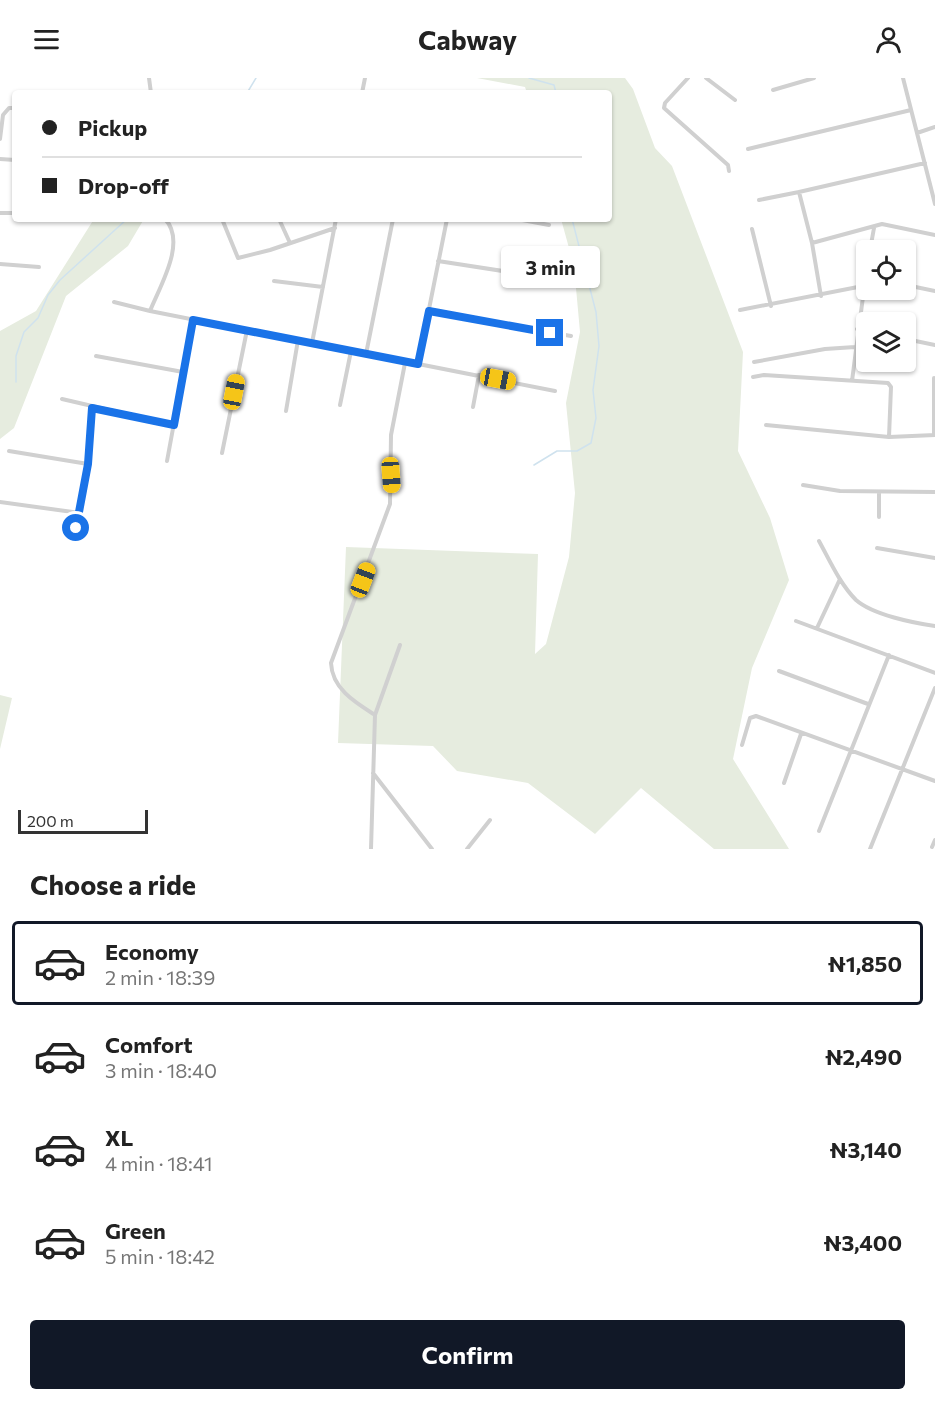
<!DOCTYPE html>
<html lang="en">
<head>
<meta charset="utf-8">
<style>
	:root { --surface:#fff; --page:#f6f6f6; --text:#222; --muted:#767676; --line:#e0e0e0; --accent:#111827 }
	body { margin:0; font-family:Commissioner,sans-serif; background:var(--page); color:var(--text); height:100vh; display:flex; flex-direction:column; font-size:22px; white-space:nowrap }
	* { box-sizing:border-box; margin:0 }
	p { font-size:20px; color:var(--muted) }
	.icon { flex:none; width:33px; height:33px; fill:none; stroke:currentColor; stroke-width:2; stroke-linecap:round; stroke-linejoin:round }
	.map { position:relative; height:771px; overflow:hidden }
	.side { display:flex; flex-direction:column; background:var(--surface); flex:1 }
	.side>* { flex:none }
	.top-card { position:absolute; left:12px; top:12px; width:600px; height:132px; border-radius:6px; box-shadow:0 2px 4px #0004; display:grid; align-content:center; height:132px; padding:0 30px; background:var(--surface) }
	.fabs { position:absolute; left:856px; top:162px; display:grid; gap:12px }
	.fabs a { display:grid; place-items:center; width:60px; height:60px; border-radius:6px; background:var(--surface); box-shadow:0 2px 4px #0004; font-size:30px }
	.scale { position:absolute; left:18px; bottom:15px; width:130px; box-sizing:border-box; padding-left:6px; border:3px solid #333; border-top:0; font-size:16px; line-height:21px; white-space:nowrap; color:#333; -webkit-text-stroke:4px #fff; paint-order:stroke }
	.end { position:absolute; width:27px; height:27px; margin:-14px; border:8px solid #1a73e8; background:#fff; box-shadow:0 0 0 3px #fff }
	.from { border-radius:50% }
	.bubble { position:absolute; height:42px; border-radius:6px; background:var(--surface); box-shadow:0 2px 4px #0004; font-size:20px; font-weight:700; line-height:42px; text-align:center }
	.car { position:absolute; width:18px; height:36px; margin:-18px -9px; border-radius:8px; box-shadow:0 0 4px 2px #0007; background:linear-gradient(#f5c518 24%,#345 0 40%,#f5c518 0 76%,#345 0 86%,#f5c518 0) }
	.top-card b { display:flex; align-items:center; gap:21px; height:57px; font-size:22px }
	.top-card b+b { border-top:2px solid var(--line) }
	.top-card i { width:15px; height:15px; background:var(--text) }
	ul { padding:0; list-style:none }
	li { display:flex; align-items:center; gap:18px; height:84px; margin:0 12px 9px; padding:0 18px; border:3px solid transparent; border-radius:6px }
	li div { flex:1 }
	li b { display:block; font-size:22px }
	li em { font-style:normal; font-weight:700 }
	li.active { border-color:var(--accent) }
	li>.icon { width:54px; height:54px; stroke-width:1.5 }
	h2 { padding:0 30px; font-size:27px; line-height:72px }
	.primary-button { display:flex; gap:12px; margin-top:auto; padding:12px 30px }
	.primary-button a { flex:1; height:69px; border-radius:6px; background:var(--accent); color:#fff; font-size:24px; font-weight:700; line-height:69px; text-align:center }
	header { display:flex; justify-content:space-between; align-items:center; height:78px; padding:0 30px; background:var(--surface); font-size:27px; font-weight:700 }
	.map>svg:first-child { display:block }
	.green { fill:#e6ecdf }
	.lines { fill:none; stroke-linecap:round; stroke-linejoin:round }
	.stream { stroke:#cfe2ee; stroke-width:1.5 }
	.minor { stroke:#d0d0d0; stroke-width:4 }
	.route { stroke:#1a73e8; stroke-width:8 }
</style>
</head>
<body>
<header><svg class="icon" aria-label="menu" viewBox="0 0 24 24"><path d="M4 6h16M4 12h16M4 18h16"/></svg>Cabway<svg class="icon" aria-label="person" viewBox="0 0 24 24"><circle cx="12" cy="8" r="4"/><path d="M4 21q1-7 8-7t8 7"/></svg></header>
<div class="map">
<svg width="935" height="771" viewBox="0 0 935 771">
	<rect width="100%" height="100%" fill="#fff"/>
	<path class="green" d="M477,0h148l8,11 22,59 17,18 71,186 -5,99 32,67 19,62 -37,88 -19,91 56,90h-75l-73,-61 -46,46 -67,-51 -71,-12 -24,-25 -95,-3 8,-196 192,7 -3,100 11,-10 23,-87 6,-64 -9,-90 14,-71 -6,-66 -13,-47h48v-126h-82l-2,-6z
		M94,141h50l-16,27 -62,50 -52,132 -14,11v-108l36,-20z
		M0,617l12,3 -12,51z"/>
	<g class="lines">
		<path class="stream" d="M529,0l25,7 2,8
			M247,15l9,-15
			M16,304v-26l8,-24 14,-14 10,-23 12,-15 67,-61
			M534,387l23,-14h20l14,-8 5,-25 -3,-28 6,-44 -3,-34 -24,-93"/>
		<path class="minor" d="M149,0l2,15
			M688,0l-23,25 -1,5 64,57 1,6
			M706,0l29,22
			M903,0l32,126
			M773,12l41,-12
			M199,15h3
			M362,15l3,-15
			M917,55l18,-6
			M0,61l3,-24 6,-7h6
			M748,71l163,-39
			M0,81l15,1
			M759,122l40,-8
			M0,135h15
			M165,141c22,23 -5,67 -15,92l405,80
			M222,141l16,39 32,-8 65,-22
			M279,141l11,24
			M517,141l32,6
			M752,151l19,77
			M812,165l70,-19 53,11
			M870,172l4,-22
			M438,183l136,21
			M0,186l39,3
			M274,203l49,6
			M906,207l29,6
			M821,218l-9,-53 -13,-51 126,-29
			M114,224l36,9
			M740,232l123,-24
			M429,233l142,25
			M857,251l10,2
			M906,261l29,6
			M312,265l24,-124
			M366,276l27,-135
			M96,278l87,16
			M754,284l71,-13 30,-2
			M418,286l29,-145
			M753,299l11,-2 124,8 3,4 -2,50
			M934,300v57
			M852,303l15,-115
			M62,321l112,26
			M340,327l11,-54
			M473,329l6,-32
			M286,333l12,-71
			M766,347l123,12 46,-2
			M9,373l79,13
			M222,375l25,-123
			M167,383l26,-141
			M803,407l37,6 95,1
			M0,424l80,11
			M879,439v-24
			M76,450l12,-64 4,-56
			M819,463c11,20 21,43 37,59 17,15 58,23 79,26
			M877,470l58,10
			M796,543l139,52
			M817,550l23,-49
			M779,593l89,33
			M375,637c-19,-12 -43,-26 -44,-52l59,-159 1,-69 14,-72
			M742,667l8,-27 6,-2 179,65
			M373,695l59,76
			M784,705l17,-49
			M819,753l70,-176
			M932,769l3,-7
			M371,771l4,-134 25,-70
			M467,771l23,-29
			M870,771l65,-161"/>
	</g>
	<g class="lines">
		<path class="route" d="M76,450l12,-64 4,-56 82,17 19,-105 225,44 11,-53 121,22"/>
	</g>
</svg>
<div class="fabs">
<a><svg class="icon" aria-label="locate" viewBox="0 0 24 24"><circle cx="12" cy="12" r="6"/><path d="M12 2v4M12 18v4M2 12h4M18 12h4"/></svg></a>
<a><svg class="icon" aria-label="layers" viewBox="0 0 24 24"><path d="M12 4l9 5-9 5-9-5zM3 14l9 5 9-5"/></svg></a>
</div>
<div class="scale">200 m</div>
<i class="end from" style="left:76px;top:450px"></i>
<i class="end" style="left:550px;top:255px"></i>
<div class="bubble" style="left:501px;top:168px;width:99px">3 min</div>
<i class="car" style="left:498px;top:301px;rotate:101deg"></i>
<i class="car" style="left:234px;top:314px;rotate:11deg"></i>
<i class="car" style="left:391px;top:397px;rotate:176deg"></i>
<i class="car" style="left:363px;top:502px;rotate:21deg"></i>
<div class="top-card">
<b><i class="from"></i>Pickup</b>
<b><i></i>Drop-off</b>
</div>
</div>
<section class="side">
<h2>Choose a ride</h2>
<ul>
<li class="active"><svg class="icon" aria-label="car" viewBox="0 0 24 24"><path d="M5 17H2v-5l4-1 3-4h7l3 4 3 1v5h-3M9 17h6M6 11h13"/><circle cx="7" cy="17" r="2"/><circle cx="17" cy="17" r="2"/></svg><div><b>Economy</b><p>2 min · 18:39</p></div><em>₦1,850</em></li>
<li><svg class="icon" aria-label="car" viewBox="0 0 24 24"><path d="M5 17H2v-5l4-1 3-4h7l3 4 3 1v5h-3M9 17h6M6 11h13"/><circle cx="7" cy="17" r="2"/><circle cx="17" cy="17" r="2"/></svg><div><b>Comfort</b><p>3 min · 18:40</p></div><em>₦2,490</em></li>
<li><svg class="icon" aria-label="car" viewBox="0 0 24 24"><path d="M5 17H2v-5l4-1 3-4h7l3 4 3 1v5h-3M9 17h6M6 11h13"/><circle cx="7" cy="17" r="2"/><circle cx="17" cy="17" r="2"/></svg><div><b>XL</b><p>4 min · 18:41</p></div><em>₦3,140</em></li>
<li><svg class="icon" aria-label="car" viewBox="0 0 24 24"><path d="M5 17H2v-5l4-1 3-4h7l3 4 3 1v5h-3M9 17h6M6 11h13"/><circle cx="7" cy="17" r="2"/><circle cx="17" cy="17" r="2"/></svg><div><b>Green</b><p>5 min · 18:42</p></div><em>₦3,400</em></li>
</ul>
<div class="primary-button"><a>Confirm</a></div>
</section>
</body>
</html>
